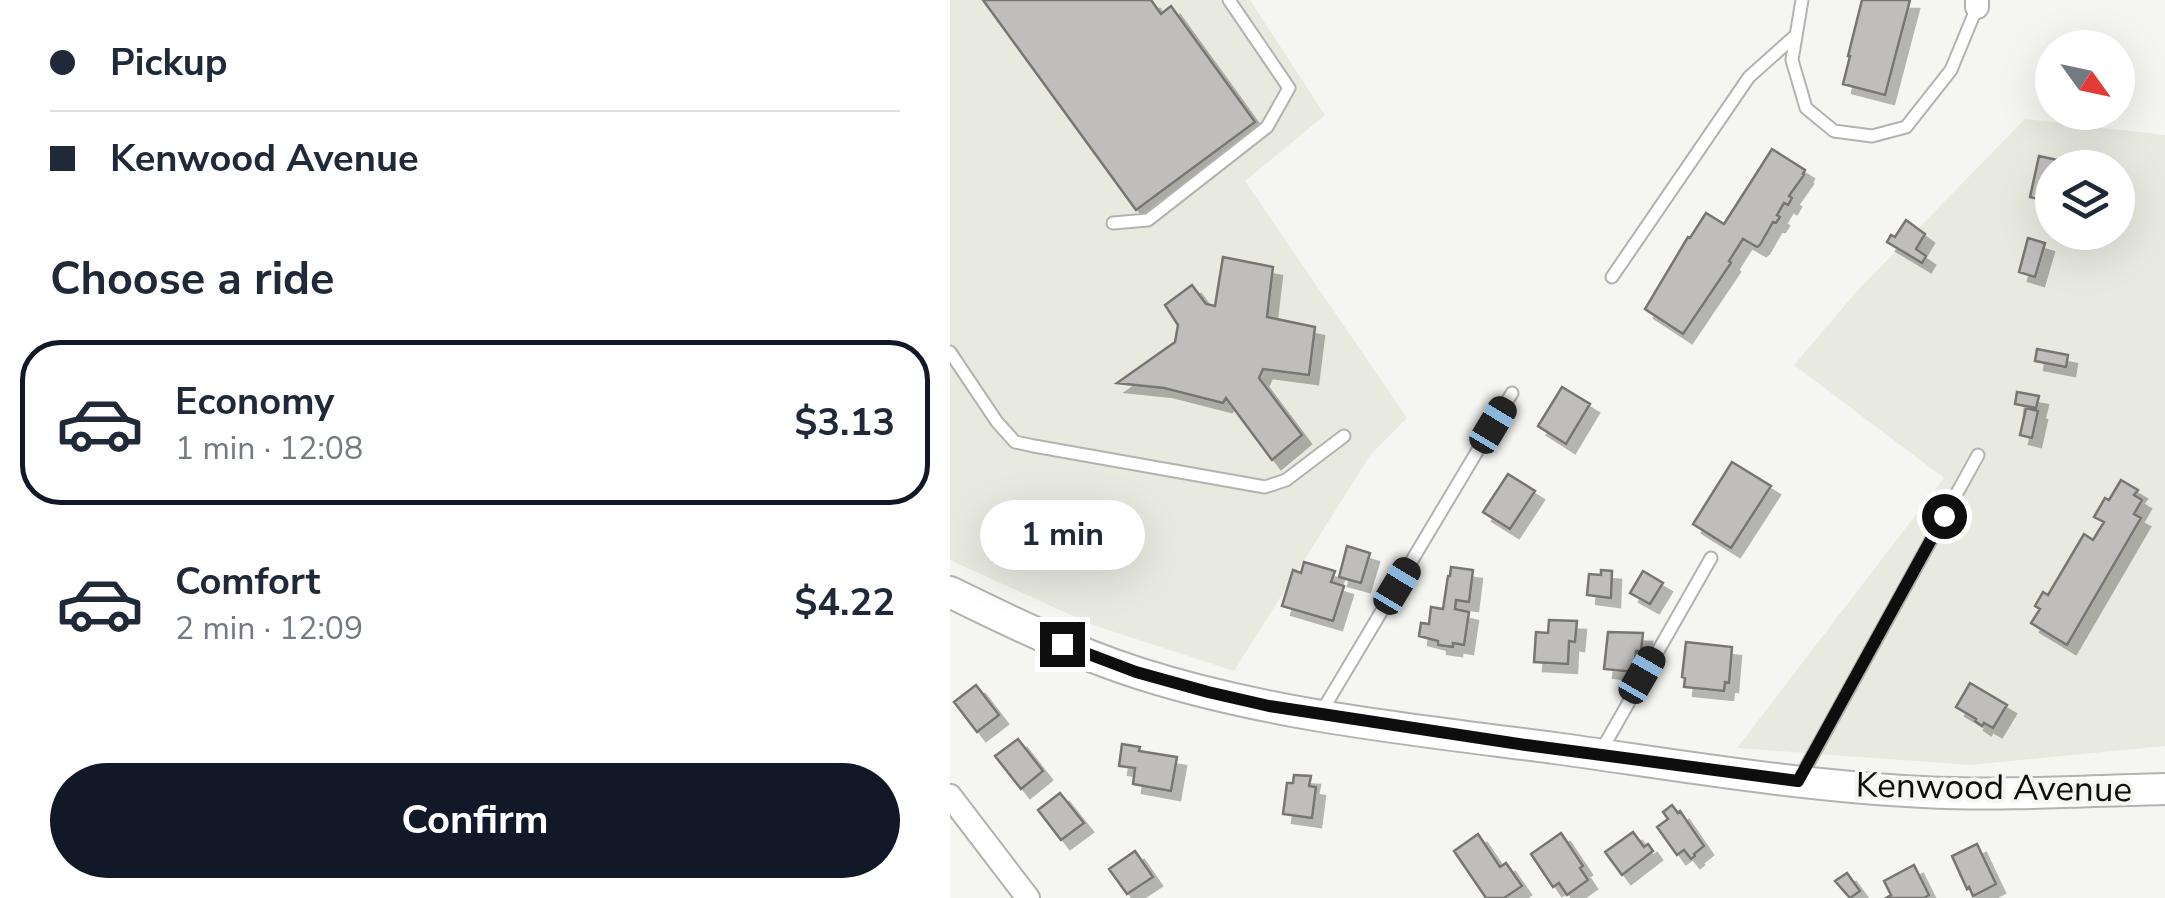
<!DOCTYPE html>
<html lang="en">
<head>
<meta charset="utf-8">
<style>
	:root { --surface:#fff; --page:#f2f2f3; --text:#1f2937; --muted:#747a83; --line:#e0e1e3; --accent:#111827 }
	body { margin:0; font-family:"Nunito Sans",sans-serif; background:var(--page); color:var(--text); height:100vh; display:flex; flex-direction:column; font-size:38px; white-space:nowrap }
	* { box-sizing:border-box; margin:0 }
	p { font-size:32px; color:var(--muted) }
	.icon { flex:none; width:55px; height:55px; fill:none; stroke:currentColor; stroke-width:2; stroke-linecap:round; stroke-linejoin:round }
	.map { position:relative; flex:1; overflow:hidden }
	.sheet { display:flex; flex-direction:column; background:var(--surface); width:950px }
	.sheet>* { flex:none }
	.banner { display:grid; align-content:center; height:220px; padding:0 50px; background:var(--surface) }
	.needle { width:65px; rotate:123deg }
	.fabs { position:absolute; left:1085px; top:30px; display:grid; gap:20px }
	.fabs a { display:grid; place-items:center; width:100px; height:100px; border-radius:50%; background:var(--surface); box-shadow:0 10px 40px #0002; font-size:50px }
	.end { position:absolute; width:45px; height:45px; margin:-22px; border:12px solid #0d0e0d; background:#fff; box-shadow:0 0 0 5px #fff }
	.from { border-radius:50% }
	.bubble { position:absolute; height:70px; border-radius:35px; background:var(--surface); box-shadow:0 10px 40px #0002; font-size:32px; font-weight:700; line-height:70px; text-align:center }
	.car { position:absolute; width:30px; height:60px; margin:-30px -15px; border-radius:12px; box-shadow:0 0 8px 2px #0007; background:linear-gradient(#222 24%,#8ab4d8 0 40%,#222 0 76%,#8ab4d8 0 86%,#222 0) }
	.banner b { display:flex; align-items:center; gap:35px; height:95px; font-size:38px }
	.banner b+b { border-top:2px solid var(--line) }
	.banner i { width:25px; height:25px; background:var(--text) }
	ul { padding:0; list-style:none }
	li { display:flex; align-items:center; gap:30px; height:165px; margin:0 20px 15px; padding:0 30px; border:5px solid transparent; border-radius:40px }
	li div { flex:1 }
	li b { display:block; font-size:38px }
	li em { font-style:normal; font-weight:700 }
	li.current { border-color:var(--accent) }
	li>.icon { width:90px; height:90px; stroke-width:1.5 }
	h2 { padding:0 50px; font-size:45px; line-height:120px }
	.cta { display:flex; gap:20px; margin-top:auto; padding:20px 50px }
	.cta a { flex:1; height:115px; border-radius:60px; background:var(--accent); color:#fff; font-size:40px; font-weight:700; line-height:115px; text-align:center }
	main { display:flex; flex:1; min-height:0 }
	.map>svg:first-child { display:block }
	.built { fill:#e8eae0; fill-rule:evenodd }
	.building { fill:#bfbebb; stroke:#777673; stroke-width:2.5; filter:url(#shadow) }
	.lines { fill:none; stroke-linecap:round; stroke-linejoin:round }
	.service-casing { stroke:#b2b3b0; stroke-width:15 }
	.minor-casing { stroke:#b2b3b0; stroke-width:26 }
	.secondary-casing { stroke:#b2b3b0; stroke-width:34 }
	.service { stroke:#fff; stroke-width:11 }
	.minor { stroke:#fff; stroke-width:22 }
	.secondary { stroke:#fff; stroke-width:30 }
	.route { stroke:#0d0e0d; stroke-width:12 }
	.labels { text-anchor:middle; stroke-width:8; stroke-linejoin:round; paint-order:stroke }
	.street-label { font-size:35px; fill:#0d0e0d; stroke:#f5f6f2 }
</style>
</head>
<body>
<main>
<section class="sheet">
<div class="banner">
<b><i class="from"></i>Pickup</b>
<b><i></i>Kenwood Avenue</b>
</div>
<h2>Choose a ride</h2>
<ul>
<li class="current"><svg class="icon" aria-label="car" viewBox="0 0 24 24"><path d="M5 17H2v-5l4-1 3-4h7l3 4 3 1v5h-3M9 17h6M6 11h13"/><circle cx="7" cy="17" r="2"/><circle cx="17" cy="17" r="2"/></svg><div><b>Economy</b><p>1 min · 12:08</p></div><em>$3.13</em></li>
<li><svg class="icon" aria-label="car" viewBox="0 0 24 24"><path d="M5 17H2v-5l4-1 3-4h7l3 4 3 1v5h-3M9 17h6M6 11h13"/><circle cx="7" cy="17" r="2"/><circle cx="17" cy="17" r="2"/></svg><div><b>Comfort</b><p>2 min · 12:09</p></div><em>$4.22</em></li>
</ul>
<div class="cta"><a>Confirm</a></div>
</section>
<div class="map">
<svg width="1215" height="898" viewBox="0 0 1215 898">
	<defs>
		<filter id="shadow"><feDropShadow dx="9" dy="9" stdDeviation="0" flood-color="#0004"/></filter>
	</defs>
	<rect width="100%" height="100%" fill="#f5f6f2"/>
	<path class="built" d="M0,0h300l75,115 -80,66 162,237 -36,36 -137,217 -141,-46 -143,-65z
		M1075,119l140,16v611l-195,19 -233,-17 207,-270 -150,-113 63,-74zM1102,168h66v64h-66z"/>
	<path class="building" d="M33,0h168l10,14 10,-8 84,116 -119,88z
		M912,0h48l-25,95 -42,-11 7,-28h-2z
		M822,149l33,21 -2,4 1,1 -15,21 3,2 -4,7 -4,-2 -7,12 3,2 -4,6 -3,-1 -13,23 -3,2 -14,-8 -14,22 2,2 -48,71 -38,-25 43,-72 2,1 16,-25 18,11z
		M1089,156l55,12h-42v38l-14,-3 1,-4 -9,-2z
		M956,220l19,14 -9,15 10,7 -4,7 -35,-21 4,-7 4,2z
		M1078,238l17,5 -10,34 -16,-5z
		M273,257l50,10 -6,50 48,10 -6,48 -46,-6 -4,9 43,57 -30,25 -46,-62 -3,5 -59,-15 -47,-5 58,-41 3,-17 -13,-20 27,-20 14,19 9,2z
		M1087,349l31,6 -2,12 -31,-6z
		M612,387l28,17 -24,40 -28,-18z
		M1067,392l22,4 -3,12 -21,-4z
		M1076,408l12,3 -6,27 -12,-3z
		M782,462l39,24 -40,62 -38,-24z
		M558,474l27,17 -25,38 -27,-17z
		M1171,480l17,10 -4,5 8,5 -8,14 7,4 -74,127 -36,-22 9,-14 -5,-3 8,-14 5,3 36,-61 9,6 11,-18 -10,-5 11,-19 4,2z
		M397,546l23,7 -9,30 -22,-6z
		M354,562l31,9 -4,11 13,4 -11,35 -51,-15 11,-36 8,3z
		M501,567l22,3 -4,32 -13,-2 -1,9 14,3 -5,33 -11,-2v4l-15,-2v-4l-19,-5 2,-13 8,1 2,-17 12,2 5,-33h2z
		M651,570l11,1 -1,27 -24,-3 2,-21 12,1z
		M693,571l20,12 -13,21 -20,-11z
		M599,620l28,1 -2,21 -6,-1 -1,23 -34,-2 2,-30 12,1z
		M658,632l35,1 -2,18h-5l-2,21 -30,-3z
		M736,642l46,5 -3,36 -4,-1 -1,9 -40,-4 1,-9 -3,-1z
		M1020,683l37,22 -14,23 -9,-5 -2,3 -7,-5 1,-2 -20,-12z
		M26,685l23,30 -22,17 -23,-30z
		M68,739l25,32 -22,18 -26,-33z
		M172,744l18,3 -1,4 38,6 -6,34 -38,-7 2,-16 -16,-2z
		M344,775l17,1 -2,10 7,1 -4,31 -29,-4 4,-31h6z
		M110,793l24,30 -23,17 -23,-30z
		M722,805l6,8 2,-2 24,35 -10,8 1,2 -4,3 -7,-9 -7,5 -20,-28 11,-8 -5,-7z
		M683,832l11,15 4,-3 5,7 -31,24 -17,-23z
		M611,833l22,33 -3,2 8,12 -21,15 -8,-12 -6,4 -22,-33z
		M528,834l22,33 6,-4 16,23 -18,12h-18l-32,-47z
		M1027,844l19,40 -23,12 -4,-9 -2,2 -15,-33z
		M185,851l18,26 -26,17 -18,-25z
		M964,865l15,30 -5,3h-38l5,-3 -7,-14z
		M897,873l13,18 -10,7 -15,-17z"/>
	<g class="lines">
		<g class="service-casing">
			<path id="service" d="M852,0l-10,60 14,48 28,23 38,5 34,-9 45,-57 26,-63
				M163,223l35,-3 119,-93 22,-39 -60,-88
				M662,277l137,-200 47,-42
				M0,352l47,70 18,20 19,4 231,41 21,-7 58,-44
				M372,711l190,-318
				M651,751l110,-193
				M849,780l179,-325"/>
		</g>
		<g class="minor-casing">
			<path id="minor" d="M1027,0v7
				M0,796l78,102"/>
		</g>
		<g class="secondary-casing">
			<path id="secondary" d="M0,592c61,30 123,60 188,81 134,43 277,57 416,75 123,17 245,38 369,44 80,4 161,-1 242,-3"/>
		</g>
		<use href="#service" class="service"/>
		<use href="#minor" class="minor"/>
		<use href="#secondary" class="secondary"/>
	</g>
	<g class="lines">
		<path class="route" d="M112,644l74,28 72,20 61,14 257,39 272,36 146,-265"/>
	</g>
	<g class="labels">
		<g class="street-label">
			<text transform="translate(1044 787) rotate(1)" y="12">Kenwood Avenue</text>
		</g>
	</g>
</svg>
<div class="fabs">
<a><svg class="needle" viewBox="-14 -14 28 28"><path d="M0-13l5 13h-10z" fill="#e53935"/><path d="M0 13l5-13h-10z" fill="#747a83"/></svg></a>
<a><svg class="icon" aria-label="layers" viewBox="0 0 24 24"><path d="M12 4l9 5-9 5-9-5zM3 14l9 5 9-5"/></svg></a>
</div>
<i class="end from" style="left:994px;top:516px"></i>
<i class="end" style="left:112px;top:644px"></i>
<div class="bubble" style="left:30px;top:500px;width:165px">1 min</div>
<i class="car" style="left:543px;top:425px;rotate:31deg"></i>
<i class="car" style="left:447px;top:586px;rotate:31deg"></i>
<i class="car" style="left:692px;top:675px;rotate:30deg"></i>
</div>
</main>
</body>
</html>
